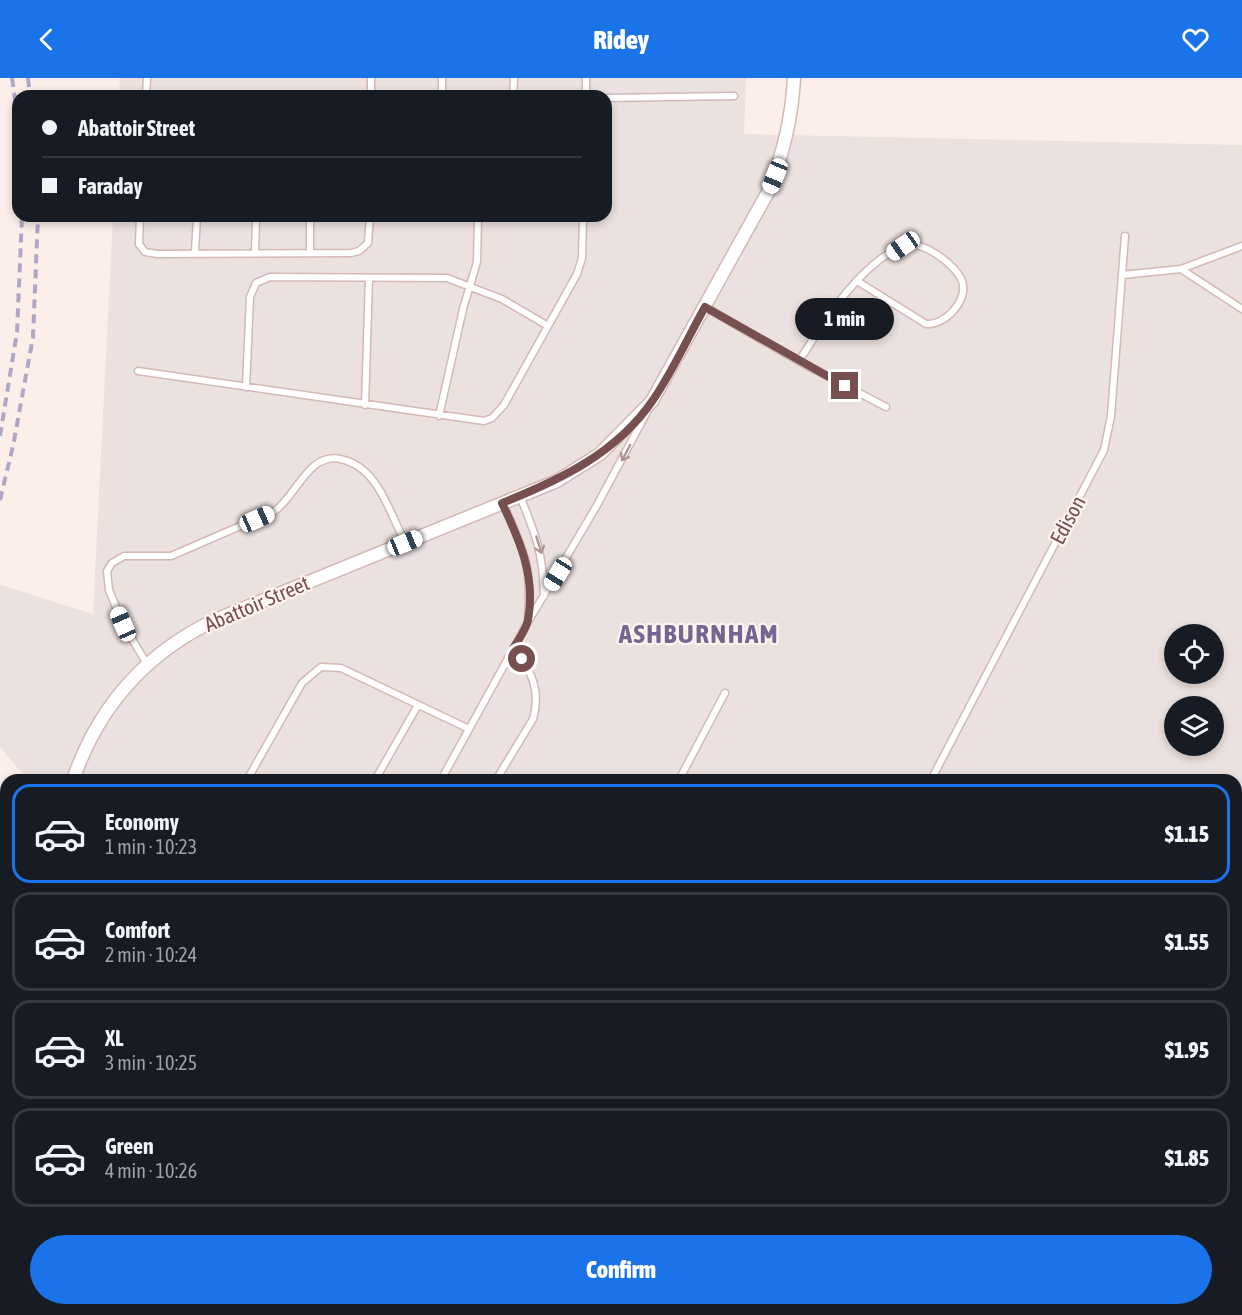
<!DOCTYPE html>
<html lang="en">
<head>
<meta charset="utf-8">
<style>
	:root { --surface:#171b24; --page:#20242c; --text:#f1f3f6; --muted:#9ea1a6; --line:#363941; --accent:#1a73e8 }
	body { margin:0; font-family:"Asap Condensed",sans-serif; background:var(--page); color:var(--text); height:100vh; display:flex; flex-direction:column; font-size:22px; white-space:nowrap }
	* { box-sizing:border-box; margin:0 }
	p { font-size:20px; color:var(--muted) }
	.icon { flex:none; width:33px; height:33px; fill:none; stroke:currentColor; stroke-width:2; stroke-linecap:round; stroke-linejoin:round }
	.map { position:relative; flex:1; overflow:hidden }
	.side { position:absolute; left:0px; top:696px; width:1242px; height:542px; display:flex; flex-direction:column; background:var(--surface); border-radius:18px 18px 0 0; box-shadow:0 3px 9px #0003 }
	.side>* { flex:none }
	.hud { position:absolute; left:12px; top:12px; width:600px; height:132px; border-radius:18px; box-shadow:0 3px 9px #0003; display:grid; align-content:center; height:132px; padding:0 30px; background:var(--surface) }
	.buttons { position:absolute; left:1164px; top:546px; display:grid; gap:12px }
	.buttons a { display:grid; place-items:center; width:60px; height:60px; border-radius:50%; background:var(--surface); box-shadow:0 3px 9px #0003; font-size:30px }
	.end { position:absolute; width:27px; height:27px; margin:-14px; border:8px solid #764f4e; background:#fff; box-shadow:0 0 0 3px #fff }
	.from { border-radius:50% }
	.bubble { position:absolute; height:42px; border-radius:21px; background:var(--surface); box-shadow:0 3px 9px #0003; font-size:20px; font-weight:800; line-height:42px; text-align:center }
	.car { position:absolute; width:18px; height:36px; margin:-18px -9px; border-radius:8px; box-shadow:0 0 4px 2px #0007; background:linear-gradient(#fff 24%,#345 0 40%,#fff 0 76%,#345 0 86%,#fff 0) }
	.hud b { display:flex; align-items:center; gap:21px; height:57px; font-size:22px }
	.hud b+b { border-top:2px solid var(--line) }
	.hud i { width:15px; height:15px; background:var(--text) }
	ul { padding:10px 0 0; list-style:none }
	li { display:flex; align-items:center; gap:18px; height:99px; margin:0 12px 9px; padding:0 18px; border:3px solid var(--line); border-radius:18px }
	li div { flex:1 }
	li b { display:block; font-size:22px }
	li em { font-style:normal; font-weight:800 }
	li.current { border-color:var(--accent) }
	li>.icon { width:54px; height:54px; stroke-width:1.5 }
	.cta { display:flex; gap:12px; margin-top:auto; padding:12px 30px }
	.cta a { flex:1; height:69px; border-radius:36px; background:var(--accent); color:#fff; font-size:24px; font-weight:800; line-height:69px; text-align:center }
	header { display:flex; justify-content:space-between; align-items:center; height:78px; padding:0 30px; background:var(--accent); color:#fff; font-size:27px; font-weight:800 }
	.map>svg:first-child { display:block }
	.industrial { fill:#ebe1df; fill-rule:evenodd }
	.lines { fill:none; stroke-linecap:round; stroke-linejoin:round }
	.lane-casing { stroke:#d3b8b5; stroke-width:9 }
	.street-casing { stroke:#d3b8b5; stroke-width:15 }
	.lane { stroke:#fff; stroke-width:6 }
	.street { stroke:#fff; stroke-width:12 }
	.rail { stroke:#aea7c6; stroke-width:4; stroke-dasharray:9 6; stroke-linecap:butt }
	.oneway { stroke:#ad9595 }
	.route { stroke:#764f4e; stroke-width:8 }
	.labels { text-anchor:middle; stroke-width:4.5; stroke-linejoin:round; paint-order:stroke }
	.street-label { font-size:21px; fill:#764f4e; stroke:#fef4f0 }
	.district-label { font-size:27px; font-weight:bold; letter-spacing:1.5px; fill:#746691; stroke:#fef4f0 }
</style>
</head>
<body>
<header><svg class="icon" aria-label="back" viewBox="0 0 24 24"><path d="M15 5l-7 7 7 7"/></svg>Ridey<svg class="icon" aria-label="heart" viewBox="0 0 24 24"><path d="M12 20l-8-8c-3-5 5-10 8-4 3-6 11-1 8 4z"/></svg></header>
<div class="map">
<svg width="1242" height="1237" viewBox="0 0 1242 1237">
	<rect width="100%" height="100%" fill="#fcefea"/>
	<path class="industrial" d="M120,0h626l-2,56 498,11v754l-6,2v-121h-1208l-28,-33v-160l1,-2 92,29 20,-398h493v-120h-487zM1174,556h40v40h-40zM1174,628h40v40h-40z"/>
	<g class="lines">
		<g class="lane-casing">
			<path id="lane" d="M442,0v18
				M146,18l1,-18
				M371,18v-18
				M513,18l1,-18
				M586,18v-18
				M606,20l128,-2
				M140,138l-1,28 6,8 12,2 194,-1 8,-2 9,-8 2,-27
				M195,174l2,-36
				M310,174v-36
				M255,175l1,-37
				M1181,191l61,40
				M1122,197l59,-6 61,-23
				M705,229l99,57 82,43
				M799,283c25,-39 60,-97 104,-115 18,-8 53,19 59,35 7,20 -18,45 -36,43l-69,-43
				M138,293l346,50 8,-3 12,-13 73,-131 5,-16 1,-42
				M246,309l4,-90 6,-14 14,-6 177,1 55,21 46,27
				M365,327l4,-126
				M439,338l24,-107 14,-47 1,-46
				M520,418c16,40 23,56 24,100
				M503,425c21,48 29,62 25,115
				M147,586l-24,-40 -14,-34 -2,-19 5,-8 12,-7h47l104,-45c16,-13 24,-32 39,-45 7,-6 17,-9 26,-7 38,7 49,53 65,83
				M247,702l55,-97 19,-16 20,1 128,61
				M375,702l43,-75
				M441,702l87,-158 68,-115 51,-95
				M496,702l37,-61c8,-27 -1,-50 -20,-70
				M679,702l46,-87
				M931,702l173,-330 7,-34 14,-180
				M1236,802l6,-2"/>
		</g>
		<g class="street-casing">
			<path id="street" d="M73,702c25,-73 73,-127 142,-160l342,-139 43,-27 52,-53 116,-209c15,-37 24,-74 26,-114
				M1236,963l6,-3
				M1236,1090l6,12
				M0,1097h6
				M1236,1173l6,-6
				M211,1232l7,5
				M321,1232l14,5
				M591,1232l12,5
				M883,1232l11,5
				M454,1237l36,-5
				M568,1237l10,-5"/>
		</g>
		<use href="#lane" class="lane"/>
		<use href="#street" class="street"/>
		<path class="rail" d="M12,0l6,41
			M28,0l2,18
			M0,358l17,-104 5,-116
			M0,422l13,-54 20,-109 5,-121
			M1236,850l6,-2
			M0,1064l6,-1"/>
	</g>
	<defs><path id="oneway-shaft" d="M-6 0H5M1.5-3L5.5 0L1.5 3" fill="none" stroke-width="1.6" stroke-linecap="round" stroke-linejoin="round" transform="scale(1.5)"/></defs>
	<g class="oneway">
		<use href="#oneway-shaft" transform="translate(626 375) rotate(118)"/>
		<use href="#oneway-shaft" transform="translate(539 467) rotate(73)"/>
	</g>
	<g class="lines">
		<path class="route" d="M522,581l-9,-10c5,-9 13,-19 15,-29 8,-43 -8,-79 -26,-117 58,-23 115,-50 151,-103 20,-29 35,-63 52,-93l140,79"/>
	</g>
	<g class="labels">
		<g class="street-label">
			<text transform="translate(1068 442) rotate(-62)" y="7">Edison</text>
			<text transform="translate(257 526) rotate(-23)" y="7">Abattoir Street</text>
		</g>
		<g class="district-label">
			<text x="699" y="565">ASHBURNHAM</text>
		</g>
	</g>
</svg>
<div class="buttons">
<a><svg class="icon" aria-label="locate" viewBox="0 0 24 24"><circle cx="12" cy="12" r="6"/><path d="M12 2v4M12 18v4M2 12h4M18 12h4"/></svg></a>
<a><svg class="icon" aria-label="layers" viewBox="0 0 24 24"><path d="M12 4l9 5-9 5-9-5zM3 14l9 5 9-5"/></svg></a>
</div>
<i class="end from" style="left:522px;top:581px"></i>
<i class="end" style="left:845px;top:308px"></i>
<div class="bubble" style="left:795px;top:220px;width:99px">1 min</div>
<i class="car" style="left:775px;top:98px;rotate:202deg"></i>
<i class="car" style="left:903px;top:168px;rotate:235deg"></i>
<i class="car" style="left:257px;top:441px;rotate:66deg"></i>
<i class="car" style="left:405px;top:465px;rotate:68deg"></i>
<i class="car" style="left:558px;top:496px;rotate:212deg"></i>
<i class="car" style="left:123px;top:546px;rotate:336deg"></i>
<div class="hud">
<b><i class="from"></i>Abattoir Street</b>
<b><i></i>Faraday</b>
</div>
<section class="side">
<ul>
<li class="current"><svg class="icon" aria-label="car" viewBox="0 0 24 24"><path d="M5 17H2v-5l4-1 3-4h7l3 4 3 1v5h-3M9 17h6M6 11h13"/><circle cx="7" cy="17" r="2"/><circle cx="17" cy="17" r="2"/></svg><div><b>Economy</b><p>1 min · 10:23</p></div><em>$1.15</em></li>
<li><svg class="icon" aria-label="car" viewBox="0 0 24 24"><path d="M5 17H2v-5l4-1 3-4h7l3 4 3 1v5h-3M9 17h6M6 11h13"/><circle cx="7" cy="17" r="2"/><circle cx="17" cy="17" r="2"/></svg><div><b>Comfort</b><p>2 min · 10:24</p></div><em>$1.55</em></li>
<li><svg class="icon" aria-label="car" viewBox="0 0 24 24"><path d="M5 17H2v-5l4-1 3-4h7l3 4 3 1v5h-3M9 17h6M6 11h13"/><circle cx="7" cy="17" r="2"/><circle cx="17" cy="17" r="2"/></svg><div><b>XL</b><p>3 min · 10:25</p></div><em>$1.95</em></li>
<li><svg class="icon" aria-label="car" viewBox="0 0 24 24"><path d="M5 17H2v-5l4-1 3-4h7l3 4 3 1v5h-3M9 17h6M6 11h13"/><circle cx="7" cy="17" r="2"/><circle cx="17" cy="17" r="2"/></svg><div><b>Green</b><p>4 min · 10:26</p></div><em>$1.85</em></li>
</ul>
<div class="cta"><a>Confirm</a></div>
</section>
</div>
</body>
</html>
